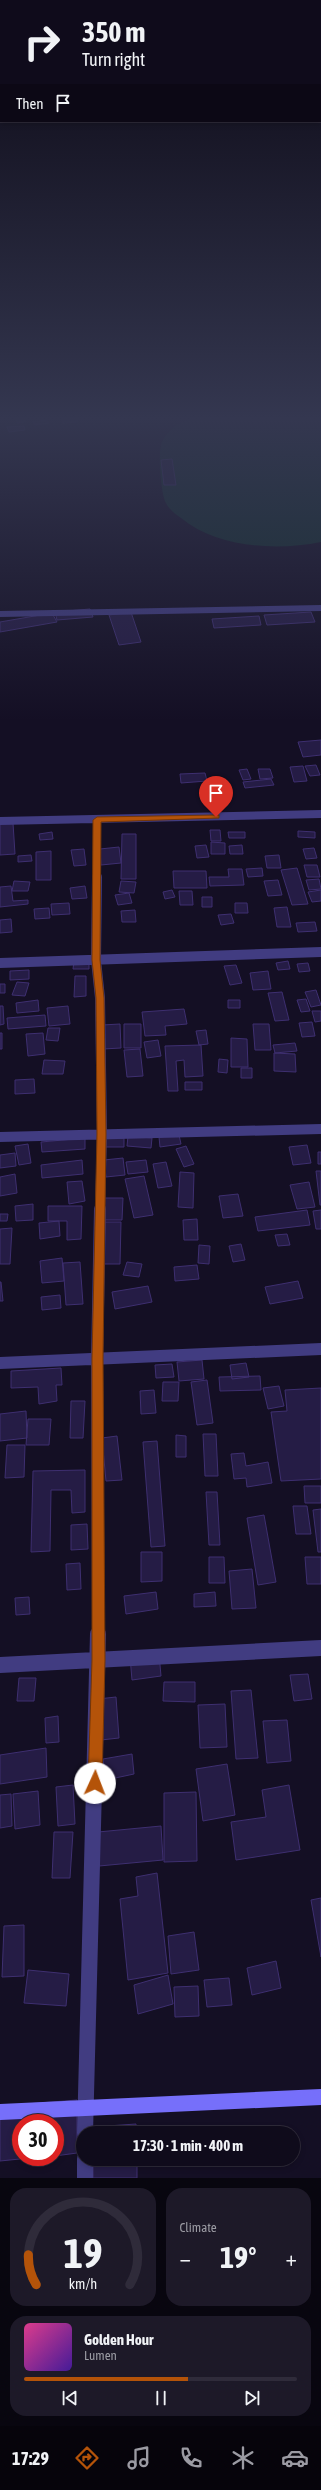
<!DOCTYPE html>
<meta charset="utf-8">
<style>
:root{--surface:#0f0b1b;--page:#1d1928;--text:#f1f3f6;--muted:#9b9ba3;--line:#2f2b3a;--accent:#b45309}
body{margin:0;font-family:"Asap Condensed",sans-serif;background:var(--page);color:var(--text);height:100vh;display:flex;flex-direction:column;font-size:15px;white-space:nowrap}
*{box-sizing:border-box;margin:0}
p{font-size:13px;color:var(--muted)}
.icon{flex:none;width:22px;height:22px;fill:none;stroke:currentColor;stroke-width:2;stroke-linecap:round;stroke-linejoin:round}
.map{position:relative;height:2178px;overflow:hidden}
.panel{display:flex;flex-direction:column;gap:10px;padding:10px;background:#08060f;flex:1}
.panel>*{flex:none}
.guide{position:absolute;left:0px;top:0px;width:321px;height:122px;box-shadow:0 2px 6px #0003,0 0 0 1px var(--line);background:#0f0b1b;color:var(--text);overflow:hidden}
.speed{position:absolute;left:12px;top:2114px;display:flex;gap:8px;font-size:20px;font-weight:700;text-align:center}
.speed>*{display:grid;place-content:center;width:52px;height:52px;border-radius:50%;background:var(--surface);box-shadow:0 2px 6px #0003,0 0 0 1px var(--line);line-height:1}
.speed .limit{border:6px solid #d22;background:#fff;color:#111}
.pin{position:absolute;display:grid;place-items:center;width:34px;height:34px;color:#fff;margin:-41px -17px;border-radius:50% 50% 50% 0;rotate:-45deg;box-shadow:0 0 4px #0007}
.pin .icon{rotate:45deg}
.me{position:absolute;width:44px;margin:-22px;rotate:2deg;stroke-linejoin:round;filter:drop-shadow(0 0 3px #0008)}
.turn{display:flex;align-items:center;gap:14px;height:84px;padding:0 16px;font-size:18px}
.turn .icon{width:52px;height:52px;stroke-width:2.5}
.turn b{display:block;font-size:28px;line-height:34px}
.then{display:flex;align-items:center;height:38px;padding:0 16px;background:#0003;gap:8px;font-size:15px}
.big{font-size:30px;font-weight:700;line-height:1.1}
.panel .widget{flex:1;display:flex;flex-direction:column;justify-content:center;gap:6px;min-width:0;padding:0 14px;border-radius:16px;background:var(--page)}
.panel .dial{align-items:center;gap:0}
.dial svg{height:104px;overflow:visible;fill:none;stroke:var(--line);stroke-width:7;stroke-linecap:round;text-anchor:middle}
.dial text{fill:var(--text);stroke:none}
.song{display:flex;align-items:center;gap:12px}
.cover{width:48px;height:48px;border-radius:6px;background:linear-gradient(135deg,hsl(330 70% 55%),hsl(260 70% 35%))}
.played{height:4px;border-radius:2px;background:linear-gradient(90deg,var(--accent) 60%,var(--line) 60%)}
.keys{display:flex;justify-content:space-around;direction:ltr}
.heat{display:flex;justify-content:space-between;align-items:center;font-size:22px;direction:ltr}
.panel .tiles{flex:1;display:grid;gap:10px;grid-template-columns:1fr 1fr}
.widget:last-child{grid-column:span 2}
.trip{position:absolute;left:76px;top:2126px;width:224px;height:40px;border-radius:20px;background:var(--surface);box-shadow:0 2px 6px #0003,0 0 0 1px var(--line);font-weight:700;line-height:40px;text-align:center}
.tab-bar{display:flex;height:64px;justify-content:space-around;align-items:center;background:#06040b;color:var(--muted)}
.tab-bar .icon{width:28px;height:28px}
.tab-bar .on{color:var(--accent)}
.tab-bar b{font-size:18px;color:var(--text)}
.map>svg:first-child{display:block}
.green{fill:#132e2e}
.building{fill:#251c45;stroke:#3e2f70}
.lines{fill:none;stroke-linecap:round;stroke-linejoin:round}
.street-far4{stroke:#413c81;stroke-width:6}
.street-far3{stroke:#413c81;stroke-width:8}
.street-far2{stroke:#413c81;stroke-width:10}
.street-far1{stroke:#413c81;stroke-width:12}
.street{stroke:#413c81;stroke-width:16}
.secondary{stroke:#766ffa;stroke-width:16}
.route{fill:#b45309;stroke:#753606}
</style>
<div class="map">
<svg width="321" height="2178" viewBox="0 0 321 2178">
<rect width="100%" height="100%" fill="#140f24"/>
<!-- green -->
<path class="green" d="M200 416H321V542C277 551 217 548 181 518 176 515 168 508 166 503 161 494 158 456 161 446 161 442 165 436 168 433 176 423 189 419 200 416Z"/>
<!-- building -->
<path class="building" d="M62 416H76L78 422 63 423Z
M24 417 25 422 17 423 15 418Z
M47 420 49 423 35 425 33 422Z
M24 426 25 430 9 432 7 427Z
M172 459 176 485H164L161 460Z
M90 609 93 617 57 620 55 612Z
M131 612 141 642 119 645 109 615Z
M311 612 315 622 267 625 264 615Z
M52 613 57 622 0 632V622Z
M259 616 261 625 214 628 212 619Z
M321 740V755L303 757 298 742Z
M316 765 320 775 310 776 305 766Z
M303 766 307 781 294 782 290 767Z
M247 769 251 779 243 780 239 770Z
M258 769H270L273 778 260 779Z
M205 773 207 781 181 783 180 774Z
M271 779 274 785 245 788 243 782Z
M13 823 15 854 0 855V824Z
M210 830H220L221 841H211Z
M298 831 315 832V838L298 837Z
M52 832 53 839 40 840 39 834Z
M228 832H245V838H229Z
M122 834H136V879H121Z
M211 842 225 843V854H211Z
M206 845 209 857 197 858 195 846Z
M242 845 243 854H230L229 846Z
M119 847 121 863 101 865 100 849Z
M314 848 317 858 306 859 303 849Z
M84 849 86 865 74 866 71 850Z
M51 851V880H36V852Z
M31 855 32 861 18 862V856Z
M279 855 281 868H267L265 856Z
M304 865H317L320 877H307Z
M262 868 263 876 248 877 246 869Z
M297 868 308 904 292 905 281 870Z
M228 869H242L244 885 210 886 209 877H229Z
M173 871H206L207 888H174Z
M319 879 321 889 309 890 306 880Z
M278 880 282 895 268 896 264 881Z
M14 881 30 882 28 891H12Z
M121 881 136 882 134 893 119 892Z
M11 886 13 901 28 900V904L0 907V887Z
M85 886 87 898 72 899 70 888Z
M172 890 175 897 165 899 163 892Z
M321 890V901L312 902 308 892Z
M179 891H192L193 905H180Z
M129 893 132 903 118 905 115 895Z
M202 897H212V907H202Z
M69 903 70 914 52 915 51 904Z
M235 903H247L248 913H235Z
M287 907 291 927H277L274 908Z
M49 908 50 918 35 919 34 909Z
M135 910 136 922H122L121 911Z
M231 914 234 923 221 925 218 915Z
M11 919 12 932 0 933V920Z
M315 922 317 931 298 932 296 923Z
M74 961H89V969H73Z
M288 961 290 969 278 970 276 963Z
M308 963 310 971 299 972 297 964Z
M236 965 242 983 230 985 224 966Z
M29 970V979L10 980V971Z
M268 971 271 989 253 990 250 973Z
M75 976H86V996L74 997Z
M17 982 29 983 25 996 12 995Z
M0 984H5V993H0Z
M316 990 321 1005 311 1007 305 992Z
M282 992 289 1020 275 1021 268 993Z
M306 999 310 1011 301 1012 297 1000Z
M38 1000 39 1011 17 1013 16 1003Z
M228 1000H240V1008H228Z
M0 1006H3L4 1024 0 1025Z
M68 1006 70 1024 49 1026 47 1008Z
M184 1009 187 1024 165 1026 166 1035 145 1036 142 1012Z
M312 1011H321V1021L315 1022Z
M45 1015 46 1026 8 1029 7 1018Z
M312 1022 315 1036 302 1037 299 1023Z
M120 1024 121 1048 103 1049 102 1025Z
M124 1024H141V1048H124Z
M253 1024H269L271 1050H255Z
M48 1028H60L58 1041 46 1040Z
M206 1030 208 1044 199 1045 196 1031Z
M0 1033H2V1049H0Z
M43 1033 45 1054 28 1056 26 1034Z
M231 1038 247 1039 248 1067H231Z
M158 1040 161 1056 147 1058 144 1042Z
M295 1043 297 1051 275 1053 273 1045Z
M201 1045 203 1076 185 1077 184 1060 176 1061 178 1091H168L165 1046Z
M140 1049 143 1076 127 1077 124 1050Z
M274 1053 295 1054 296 1072 274 1071Z
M219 1059 228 1060 227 1073 218 1072Z
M44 1060 65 1061 63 1074H42Z
M241 1068H252V1078H241Z
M34 1079 35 1093 15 1094V1080Z
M185 1082H202V1090H185Z
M179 1135 181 1144 160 1147 159 1137Z
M128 1136 152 1138 151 1148 127 1146Z
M85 1138V1149L42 1152 41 1142Z
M106 1138H124V1147H105Z
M28 1144 31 1163 19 1165 15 1146Z
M307 1145 311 1163 293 1165 289 1147Z
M186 1146 194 1164 184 1167 176 1149Z
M318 1152H321V1164H318Z
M15 1153 16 1166 0 1168V1155Z
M123 1158 125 1175 106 1177 104 1160Z
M82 1160 83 1174 42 1178 41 1165Z
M146 1160 148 1172 128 1174 126 1162Z
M166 1162 172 1186 158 1188 153 1164Z
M316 1171H321V1205H320Z
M180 1172 194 1173 193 1208 178 1207Z
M15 1174 17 1193 0 1196V1177Z
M144 1176 153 1215 134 1218 125 1179Z
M82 1181 85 1201 69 1204 67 1182Z
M309 1182 315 1207 297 1209 290 1185Z
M238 1194 243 1216 223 1218 219 1196Z
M103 1198H123L122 1220H102Z
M33 1204V1220L16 1221 15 1206Z
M48 1206H82L81 1239 67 1240V1221H48Z
M307 1210 310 1225 258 1231 255 1217Z
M321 1210V1229H316L313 1211Z
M0 1214H8L7 1221H0Z
M197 1219 198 1240H184L183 1220Z
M59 1221 60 1236 40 1239 39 1223Z
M103 1222H121L120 1264H101Z
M12 1228 10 1264H0V1229Z
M287 1234 290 1245 278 1246 275 1235Z
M241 1244 245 1260 233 1262 229 1246Z
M199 1245 210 1246 209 1264 198 1263Z
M62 1258 64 1281 42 1283 40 1261Z
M80 1262 83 1304 66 1305 63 1263Z
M127 1262 142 1264 139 1277 123 1275Z
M197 1265 199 1279 175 1281 174 1267Z
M298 1281 303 1298 270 1304 265 1287Z
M1 1282 3 1301H0V1282Z
M148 1286 152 1302 115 1309 112 1292Z
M60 1295 61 1308 42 1310 41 1297Z
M202 1360 204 1379 179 1381 177 1362Z
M246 1363 249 1377 232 1379 230 1365Z
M172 1364 174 1377 156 1378 155 1365Z
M61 1368 62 1385H56L57 1401 39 1404 38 1387 11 1388V1371Z
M260 1376 261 1390 220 1391 219 1377Z
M207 1380 213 1423 197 1425 191 1382Z
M163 1382H179L178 1401H162Z
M279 1386 284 1406 268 1409 263 1388Z
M321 1388V1479L281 1481 271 1412 287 1411 285 1390Z
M154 1390 156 1413 141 1414 140 1391Z
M71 1401H85L83 1438H70Z
M26 1411 27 1438 0 1441V1414Z
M28 1419H51L49 1445H26Z
M203 1434H216L218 1476H205Z
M176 1435 186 1436V1457H176Z
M117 1436 122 1480 106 1481 102 1438Z
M157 1441 165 1546 151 1547 143 1442Z
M7 1445H25L24 1477 5 1478Z
M244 1453 246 1466 268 1462 272 1483 247 1487 246 1478 234 1479 231 1454Z
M85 1470V1512L72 1513 71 1490H51L50 1551 31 1552 33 1471Z
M304 1486H321V1503H305Z
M206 1492H217L220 1545H209Z
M293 1506H307L311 1534H296Z
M321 1509V1552H318L313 1510Z
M264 1515 276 1582 258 1585 247 1518Z
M87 1524 88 1549 71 1550V1525Z
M141 1552H162V1581L141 1582Z
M209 1557H224L225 1583H209Z
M305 1557H321V1584H307Z
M80 1563 81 1589 67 1590 66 1564Z
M252 1569 256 1608 232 1609 229 1571Z
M156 1592 158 1609 126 1614 124 1596Z
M215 1592 216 1606 194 1607V1594Z
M29 1597 30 1614 16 1615 15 1598Z
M159 1654 161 1676 132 1680 130 1657Z
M308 1674 312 1699 294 1701 290 1675Z
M19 1678H36L34 1701H17Z
M164 1682H195V1702L163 1701Z
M251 1690 258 1758 236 1759 231 1691Z
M116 1697 119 1738 101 1740 98 1699Z
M225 1704 227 1747 200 1748 198 1705Z
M58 1716 59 1742 46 1743 45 1718Z
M287 1720 291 1761 267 1763 263 1721Z
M46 1748 47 1777 0 1784V1755Z
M132 1754 134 1774 106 1780 103 1759Z
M227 1764 235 1815 203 1821 196 1769Z
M73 1785 75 1824 58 1826 56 1787Z
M289 1785 300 1850 236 1860 231 1822 266 1817 262 1790Z
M38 1791 40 1825 15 1829 13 1794Z
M196 1792 197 1861 164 1862V1793Z
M11 1794 12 1826 0 1828V1795Z
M161 1826 163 1860 99 1866 98 1832Z
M54 1832H73L70 1878H52Z
M157 1873 168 1973 128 1980 120 1899 138 1896 136 1877Z
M321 1898V1957L311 1900Z
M24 1925V1976L2 1977 4 1926Z
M194 1932 199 1970 171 1974 168 1936Z
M276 1961 281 1988 252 1995 247 1968Z
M28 1970 69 1974 66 2006 24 2003Z
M168 1975 173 2004 138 2014 134 1985Z
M229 1978 232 2005 207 2007 204 1980Z
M198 1986 199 2016 175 2017 174 1987Z
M77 2100V2153L55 2156V2123H21V2157H40L0 2161V2106Z
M136 2124V2133H93V2127Z
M93 2159H137V2178H93Z"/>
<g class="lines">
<!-- street-far4 -->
<path class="street-far4" d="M0 614 321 608"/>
<!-- street-far3 -->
<path class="street-far3" d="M0 821 321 814
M97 878V820"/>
<!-- street-far2 -->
<path class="street-far2" d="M97 877 96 960 100 998 102 1134 100 1210
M0 963 321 952
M0 1137 321 1129"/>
<!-- street-far1 -->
<path class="street-far1" d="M0 1363 321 1349
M98 1635 97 1359 100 1209"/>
<!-- street -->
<path class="street" d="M0 1665 321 1648
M85 2133 98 1634
M85 2159V2178"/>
<!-- secondary -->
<path class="secondary" d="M0 2112 321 2097"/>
</g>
<!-- sky -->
<linearGradient id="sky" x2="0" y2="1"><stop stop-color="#0b0814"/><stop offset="0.58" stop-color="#343750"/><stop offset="1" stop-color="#343750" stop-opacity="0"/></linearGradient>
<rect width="321" height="721" fill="url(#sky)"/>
<!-- route -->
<path class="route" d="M216 815H219V818L101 822 100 960 104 998 106 1134 103 1358 105 1660 102 1783 100 1788 95 1790 90 1788 88 1783 92 1660V1358L97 1134 96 998 92 960 93 820 97 817Z"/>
</svg>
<div class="speed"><div class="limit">30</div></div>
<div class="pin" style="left:216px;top:817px;background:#d93025"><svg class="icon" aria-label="arrive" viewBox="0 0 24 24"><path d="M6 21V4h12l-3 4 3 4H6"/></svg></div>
<svg class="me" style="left:95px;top:1783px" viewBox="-20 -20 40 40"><circle r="19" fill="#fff"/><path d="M0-13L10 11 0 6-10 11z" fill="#b45309"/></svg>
<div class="trip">17:30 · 1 min · 400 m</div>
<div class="guide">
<div class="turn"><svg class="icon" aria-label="right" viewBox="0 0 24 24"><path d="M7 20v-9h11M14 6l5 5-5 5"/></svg><div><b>350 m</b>Turn right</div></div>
<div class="then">Then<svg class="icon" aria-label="arrive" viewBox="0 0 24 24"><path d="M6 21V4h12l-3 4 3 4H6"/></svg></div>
</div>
</div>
<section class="panel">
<div class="tiles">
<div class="widget dial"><svg viewBox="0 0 100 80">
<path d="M14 69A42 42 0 1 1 86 69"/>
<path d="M14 69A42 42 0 0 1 8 46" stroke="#b45309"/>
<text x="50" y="56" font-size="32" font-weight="700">19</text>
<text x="50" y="72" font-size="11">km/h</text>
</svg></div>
<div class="widget"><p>Climate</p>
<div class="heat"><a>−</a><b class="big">19°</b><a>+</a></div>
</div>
<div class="widget">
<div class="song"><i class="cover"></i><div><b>Golden Hour</b><p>Lumen</p></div></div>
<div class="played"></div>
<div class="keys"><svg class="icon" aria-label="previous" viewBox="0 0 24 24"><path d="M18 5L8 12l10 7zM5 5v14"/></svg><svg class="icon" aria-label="pause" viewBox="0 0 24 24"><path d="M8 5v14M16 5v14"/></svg><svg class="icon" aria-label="next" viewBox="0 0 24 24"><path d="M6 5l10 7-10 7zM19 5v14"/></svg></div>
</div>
</div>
</section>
<nav class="tab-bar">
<b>17:29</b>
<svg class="icon on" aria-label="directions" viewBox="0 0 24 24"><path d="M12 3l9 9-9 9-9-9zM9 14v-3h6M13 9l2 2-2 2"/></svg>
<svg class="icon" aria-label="music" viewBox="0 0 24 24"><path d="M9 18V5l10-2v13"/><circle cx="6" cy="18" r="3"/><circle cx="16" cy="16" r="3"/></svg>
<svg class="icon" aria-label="phone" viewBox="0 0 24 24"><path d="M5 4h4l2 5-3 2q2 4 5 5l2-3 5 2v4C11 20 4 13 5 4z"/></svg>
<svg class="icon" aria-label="climate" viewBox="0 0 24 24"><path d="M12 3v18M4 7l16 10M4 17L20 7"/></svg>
<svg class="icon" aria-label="car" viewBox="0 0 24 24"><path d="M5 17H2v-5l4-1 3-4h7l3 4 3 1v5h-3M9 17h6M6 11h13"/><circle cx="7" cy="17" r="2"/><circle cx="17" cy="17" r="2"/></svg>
</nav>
